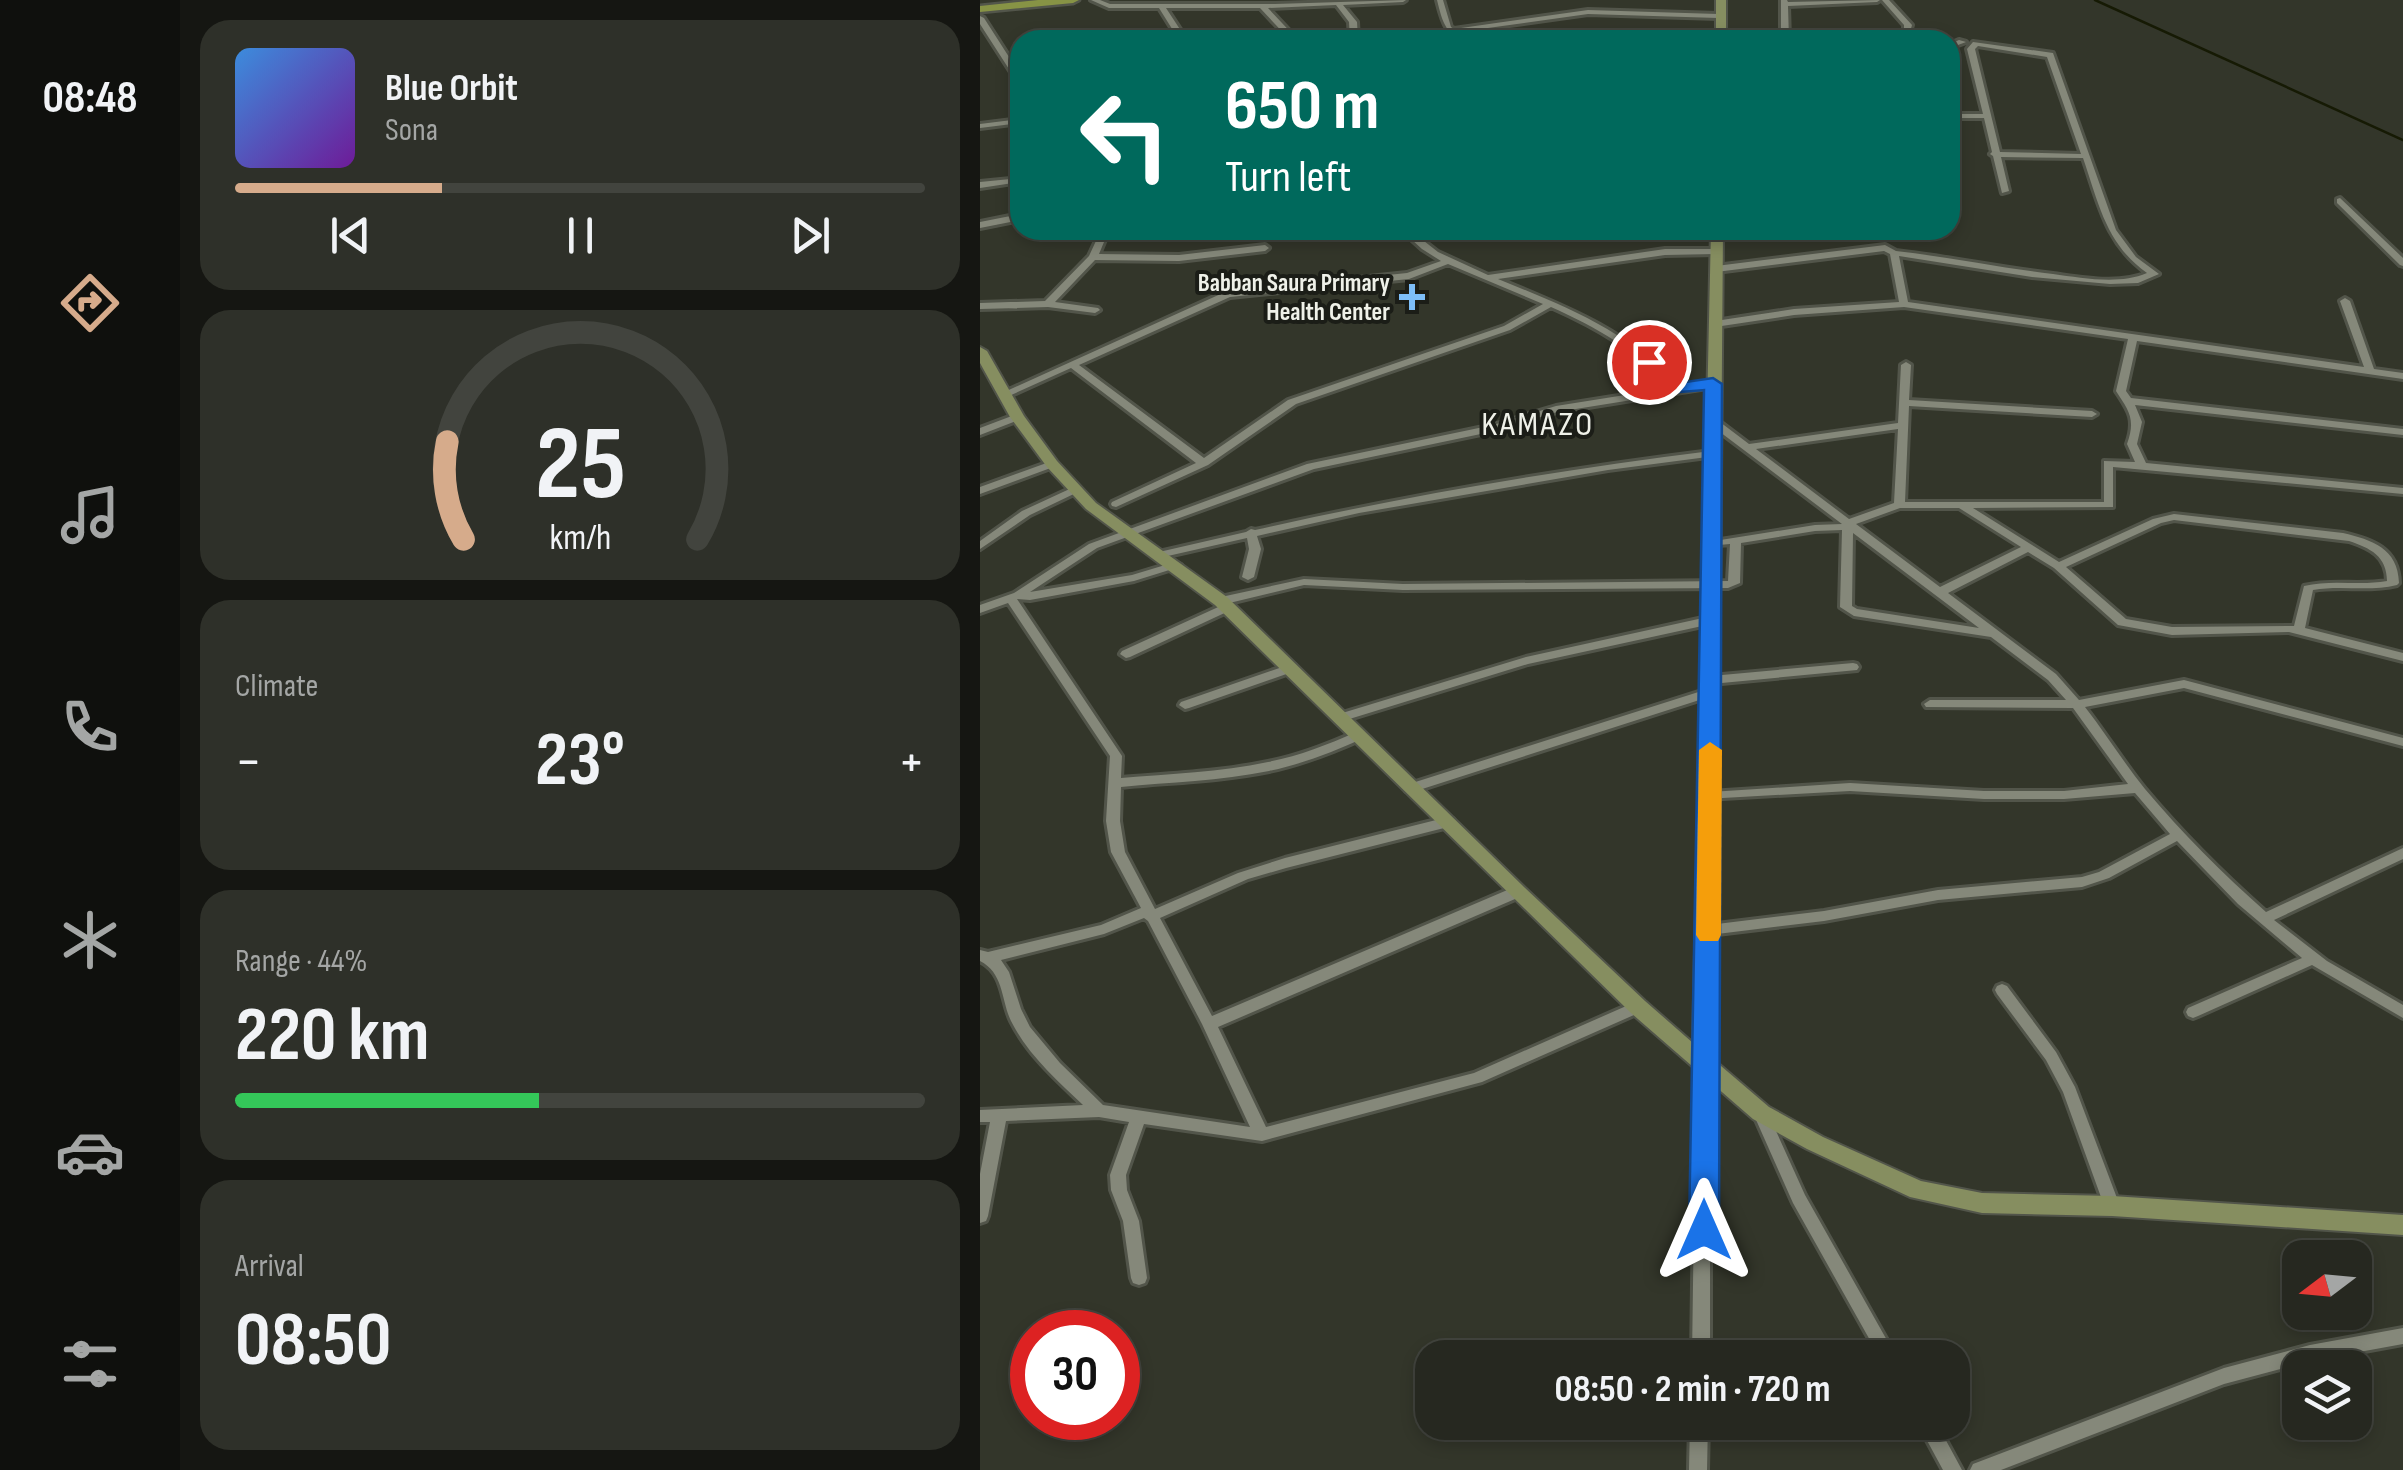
<!DOCTYPE html>
<meta charset="utf-8">
<style>
:root{--surface:#262820;--page:#2e3029;--text:#f1f3f6;--muted:#a4a6a5;--line:#42443e;--accent:#d6ab8b}
body{margin:0;font-family:"Sofia Sans Condensed",sans-serif;background:var(--page);color:var(--text);height:100vh;display:flex;flex-direction:column;font-size:38px;white-space:nowrap}
*{box-sizing:border-box;margin:0}
p{font-size:32px;color:var(--muted)}
.icon{flex:none;width:55px;height:55px;fill:none;stroke:currentColor;stroke-width:2;stroke-linecap:round;stroke-linejoin:round}
.map{position:relative;flex:1;overflow:hidden}
.sheet{display:flex;flex-direction:column;gap:20px;padding:20px;background:#151612;width:800px}
.sheet>*{flex:none}
.hud{position:absolute;left:30px;top:30px;width:950px;height:210px;border-radius:30px;box-shadow:0 5px 15px #0003,0 0 0 2px var(--line);background:#00695c;color:#fff;overflow:hidden}
.needle{width:65px;rotate:254deg}
.controls{position:absolute;left:1302px;top:1240px;display:grid;gap:20px}
.controls a{display:grid;place-items:center;width:90px;height:90px;border-radius:20px;background:var(--surface);box-shadow:0 5px 15px #0003,0 0 0 2px var(--line);font-size:50px}
.speed{position:absolute;left:30px;top:1310px;display:flex;gap:20px;font-size:50px;font-weight:700;text-align:center}
.speed>*{display:grid;place-content:center;width:130px;height:130px;border-radius:50%;background:var(--surface);box-shadow:0 5px 15px #0003,0 0 0 2px var(--line);line-height:1}
.speed .limit{border:15px solid #d22;background:#fff;color:#111}
.pin{position:absolute;display:grid;place-items:center;width:85px;height:85px;color:#fff;margin:-42px;border:5px solid #fff;border-radius:50%;box-shadow:0 2px 10px #0007}
.me{position:absolute;width:110px;margin:-55px;rotate:0deg;stroke-linejoin:round;filter:drop-shadow(0 0 8px #0008)}
.turn{display:flex;align-items:center;gap:35px;height:210px;padding:0 50px;font-size:45px}
.turn .icon{width:130px;height:130px;stroke-width:2.5}
.turn b{display:block;font-size:70px;line-height:85px}
.big{font-size:75px;font-weight:700;line-height:1.1}
.sheet .widget{flex:1;display:flex;flex-direction:column;justify-content:center;gap:15px;min-width:0;padding:0 35px;border-radius:30px;background:var(--page)}
.sheet .dial{align-items:center;gap:0}
.dial svg{height:260px;overflow:visible;fill:none;stroke:var(--line);stroke-width:7;stroke-linecap:round;text-anchor:middle}
.dial text{fill:var(--text);stroke:none}
.song{display:flex;align-items:center;gap:30px}
.cover{width:120px;height:120px;border-radius:15px;background:linear-gradient(135deg,hsl(210 70% 55%),hsl(280 70% 35%))}
.played{height:10px;border-radius:5px;background:linear-gradient(90deg,var(--accent) 30%,var(--line) 30%)}
.keys{display:flex;justify-content:space-around;direction:ltr}
.heat{display:flex;justify-content:space-between;align-items:center;font-size:55px;direction:ltr}
.charge{height:15px;border-radius:8px;background:linear-gradient(90deg,#34c759 44%,var(--line) 0)}
.trip{position:absolute;left:435px;top:1340px;width:555px;height:100px;border-radius:30px;background:var(--surface);box-shadow:0 5px 15px #0003,0 0 0 2px var(--line);font-weight:700;line-height:100px;text-align:center}
main{display:flex;flex:1;min-height:0}
.dock{display:flex;flex-direction:column;width:180px;justify-content:space-around;align-items:center;background:#0f100d;color:var(--muted)}
.dock .icon{width:70px;height:70px}
.dock .current{color:var(--accent)}
.dock b{font-size:45px;color:var(--text)}
.map>svg:first-child{display:block}
.lines{fill:none;stroke-linecap:round;stroke-linejoin:round}
.stream{stroke:#161a04;stroke-width:2.5}
.street-casing{stroke:#52554a;stroke-width:6}
.secondary-casing{stroke:#52554a;stroke-width:4}
.primary-casing{stroke:#52554a;stroke-width:5}
.street{fill:#85887a;fill-rule:evenodd}
.secondary{fill:#868e60;fill-rule:evenodd}
.primary{fill:#879345;fill-rule:evenodd}
.route{fill:#1a73e8;stroke:#114b97;stroke-width:2.5}
.slow{fill:#f59e0b}
.poi-dot{fill:#7dbef9;stroke:#1b1d17;stroke-width:4}
.labels{text-anchor:middle;dominant-baseline:central;stroke-width:8;stroke-linejoin:round;paint-order:stroke}
.far-poi-label{font-size:25px;font-weight:bold;fill:#eff1e9;stroke:#1b1d17;text-anchor:end}
.quarter-label{font-size:35px;letter-spacing:2.5px;fill:#eff1e9;stroke:#1b1d17}
</style>
<main>
<nav class="dock">
<b>08:48</b>
<svg class="icon current" aria-label="directions" viewBox="0 0 24 24"><path d="M12 3l9 9-9 9-9-9zM9 14v-3h6M13 9l2 2-2 2"/></svg>
<svg class="icon" aria-label="music" viewBox="0 0 24 24"><path d="M9 18V5l10-2v13"/><circle cx="6" cy="18" r="3"/><circle cx="16" cy="16" r="3"/></svg>
<svg class="icon" aria-label="phone" viewBox="0 0 24 24"><path d="M5 4h4l2 5-3 2q2 4 5 5l2-3 5 2v4C11 20 4 13 5 4z"/></svg>
<svg class="icon" aria-label="climate" viewBox="0 0 24 24"><path d="M12 3v18M4 7l16 10M4 17L20 7"/></svg>
<svg class="icon" aria-label="car" viewBox="0 0 24 24"><path d="M5 17H2v-5l4-1 3-4h7l3 4 3 1v5h-3M9 17h6M6 11h13"/><circle cx="7" cy="17" r="2"/><circle cx="17" cy="17" r="2"/></svg>
<svg class="icon" aria-label="filters" viewBox="0 0 24 24"><path d="M4 7h16M4 17h16"/><circle cx="9" cy="7" r="2"/><circle cx="15" cy="17" r="2"/></svg>
</nav>
<section class="sheet">
<div class="widget">
<div class="song"><i class="cover"></i><div><b>Blue Orbit</b><p>Sona</p></div></div>
<div class="played"></div>
<div class="keys"><svg class="icon" aria-label="previous" viewBox="0 0 24 24"><path d="M18 5L8 12l10 7zM5 5v14"/></svg><svg class="icon" aria-label="pause" viewBox="0 0 24 24"><path d="M8 5v14M16 5v14"/></svg><svg class="icon" aria-label="next" viewBox="0 0 24 24"><path d="M6 5l10 7-10 7zM19 5v14"/></svg></div>
</div>
<div class="widget dial"><svg viewBox="0 0 100 80">
<path d="M14 69A42 42 0 1 1 86 69"/>
<path d="M14 69A42 42 0 0 1 9 39" stroke="#d6ab8b"/>
<text x="50" y="56" font-size="32" font-weight="700">25</text>
<text x="50" y="72" font-size="11">km/h</text>
</svg></div>
<div class="widget"><p>Climate</p>
<div class="heat"><a>−</a><b class="big">23°</b><a>+</a></div>
</div>
<div class="widget"><p>Range · 44%</p><b class="big">220 km</b><div class="charge"></div></div>
<div class="widget"><p>Arrival</p><b class="big">08:50</b></div>
</section>
<div class="map">
<svg width="1423" height="1470" viewBox="0 0 1423 1470">
<rect width="100%" height="100%" fill="#33362a"/>
<g class="lines">
<!-- stream -->
<path class="stream" d="M1115 0 1423 140"/>
<!-- street casing -->
<g class="street-casing">
<path id="street" d="M111 0H120L130 4H295L426 0 423 2 363 5 377 22 378 40H370L369 22 356 5 288 8 318 40H310L280 8H186L207 40H199L179 8H129Z
M457 0H463L471 27 474 29 608 10 738 14 742 16 738 18 608 14 479 32 491 40C466 40 462 20 457 0Z
M801 0H807L808 2 900 0 897 2 808 6 809 40H801Z
M902 0H909L932 25 930 32 916 40H907L924 29V25Z
M0 16 4 18 40 74V82L36 80 0 24Z
M979 40 986 42 970 48V44Z
M993 42 1073 53 1136 230 1156 257 1179 274 1158 283 1130 284 1052 277 919 256 928 302 1384 367 1360 301 1365 298 1370 301 1394 369 1423 373V379L1157 341 1146 391 1151 398 1423 429V435L1155 405 1162 422 1157 444 1166 463 1423 488V494L1133 467V507L993 508 1079 562 1173 519 1194 514 1363 533C1392 540 1418 548 1419 583L1417 585C1389 592 1361 585 1333 590L1325 628 1423 653V661L1309 632 1192 635 1138 625 1074 568 1048 552 968 593 1076 674 1099 700 1204 680 1423 738V746L1204 688 1105 707C1126 734 1144 763 1165 789 1202 833 1243 874 1286 912L1423 848V859L1294 920 1347 961 1423 1005V1018L1332 965 1218 1016 1213 1018 1208 1016 1206 1012 1208 1008 1322 958 1258 904 1197 841 1129 878 1102 887 958 900 844 921 729 935 724 934 722 930 724 926 729 925 844 911 958 890 1102 877 1119 872 1190 834 1155 793 1084 799H1004L870 791 725 799 724 796 725 793 730 792 870 783 1004 791H1084L1148 784 1093 708 946 707 944 704 950 700H1086L1068 680 1011 637 874 616 860 607 862 530 835 531 761 543 760 583 748 588 423 590 324 585 241 605 235 601 241 597 324 579 423 584 748 581 750 544 728 546 726 544 728 542 835 525 862 524 728 423V419H736L769 444 918 423 921 365 926 362 931 365 929 400 1112 411 1117 414 1112 417 929 406 925 502H1124V461L1155 462 1147 444C1156 419 1149 411 1136 391L1148 339 924 307 814 315 735 327 730 324 735 321 814 309 919 302 910 254 904 251 736 272 732 269 736 266 905 245 916 251C969 257 1021 268 1073 274 1103 278 1139 285 1167 273 1126 244 1119 204 1103 158L1021 157 1029 191 1022 193 1013 156 1010 154 1012 152 1004 118H970V114H1003L987 49ZM998 46 1067 57 1101 154 1020 152 995 49ZM918 429 914 503 869 519 776 449ZM920 508H979L1041 547 960 587 876 524ZM1194 520 1369 541C1390 548 1407 556 1407 581 1379 586 1352 579 1324 586L1314 626 1192 627 1146 619 1086 567 1181 523ZM873 533 999 628 877 609 872 606Z
M40 119V123L0 128V124Z
M40 178V182L0 188V182Z
M1360 198 1423 258V266L1420 265 1357 203V199Z
M40 214V220L0 228V222Z
M121 230H129L119 254 199 255 285 245 289 248 285 251 199 261 115 260 75 302 118 308 120 310 115 313 68 307 0 309V303L65 301 109 256Z
M421 230H430L458 252 508 275 685 249H739L740 251 736 254 685 255 518 279C584 306 650 331 698 387L733 381 738 384 733 387 577 412 515 431 334 469 117 548 50 592 152 575 195 562 201 565 199 567 154 581 50 600 37 599 142 756 141 778C190 774 240 772 288 762 319 756 347 745 376 732L380 731 386 735 384 738C353 752 322 764 289 771 240 781 190 782 141 787L140 821 145 852 175 909 258 873 305 858 468 817 473 819 475 822 473 825 468 827 306 868 268 879 180 918 232 1016 532 888H542L544 892 542 896 238 1027 286 1127 494 1073 653 1003 658 1001 663 1003 665 1007 663 1011 502 1082 282 1141 164 1124 146 1175 147 1190 159 1221 167 1278 165 1283 159 1285 153 1283 151 1278 143 1221 131 1190 130 1175 149 1122 119 1117 26 1121 8 1216 6 1221 0 1223V1174L10 1122H0V1110L103 1105C77 1080 48 1055 31 1021 21 1000 24 973 0 961V950L8 952 121 925 161 908 131 852 126 821 130 756 28 603 0 613V605L34 593 109 544 327 464 513 425 576 406 689 388C657 350 616 327 571 307L530 330 316 404 228 465 136 507 132 506 131 504 132 502 216 463 91 368 29 396 25 397 20 394 245 292 427 273 461 261 442 249ZM468 264 563 304 524 326 308 400 224 458 99 365 250 297 429 279ZM164 918 168 921 222 1024 270 1127 123 1105 80 1063 50 1027 41 1009 29 972 21 960 124 934Z
M37 414 42 417 41 419 0 435V428Z
M731 451 735 452V456L628 470 379 513 277 536 281 549 274 577 268 580 262 577 269 549 267 538 179 558 173 555 179 552 266 532 271 529 275 530C426 496 578 470 731 451Z
M72 461 77 464 76 466 0 494V487Z
M96 486 101 489 100 491 50 515 0 549V541L42 511Z
M247 603 253 607 251 610 150 657 146 658 140 654 142 651Z
M732 616 738 620 736 623 548 664 363 721 357 717 359 714 546 657Z
M873 663 877 664 879 667 877 670 731 684 725 680 731 676Z
M311 664 315 665 317 668 315 671 209 708 205 709 199 705 201 702Z
M731 688 735 689 737 692 735 695 436 791H426L425 788 426 785Z
M1022 984 1027 986 1076 1052 1095 1087 1140 1206 1138 1211 1132 1213 1126 1211 1083 1092 1066 1060 1017 994 1015 990 1017 986Z
M723 1059 728 1061 730 1065V1358H712L716 1065 718 1061Z
M781 1107 786 1109 825 1195 917 1358H900L813 1203 773 1113 776 1109Z
M1423 1328V1344L1330 1361 1244 1384 1021 1470H990L993 1464 1244 1368 1330 1345Z
M710 1422H728L727 1470H709Z
M937 1422H956L982 1470H963Z"/>
</g>
<!-- secondary casing -->
<g class="secondary-casing">
<path id="secondary" d="M736 0H746V40H736Z
M731 230H743L738 856 734 1060 789 1107 843 1137 941 1181 1002 1193 1132 1196 1423 1215V1235L1132 1216 1002 1213 930 1197 827 1149 773 1119 651 1013 235 605 106 509 67 467 30 417 0 363V347L7 351 44 416 77 461 116 503 247 597 544 887 665 1001 713 1043Z"/>
</g>
<!-- primary casing -->
<g class="primary-casing">
<path id="primary" d="M58 0H99L93 3 0 12V6Z"/>
</g>
<!-- street -->
<use href="#street" class="street"/>
<!-- secondary -->
<use href="#secondary" class="secondary"/>
<!-- primary -->
<use href="#primary" class="primary"/>
</g>
<!-- route -->
<path class="route" d="M669 356 699 383 733 378 742 384 739 1230 734 1240 724 1243 713 1240 709 1230 724 390 688 393 660 362Z"/>
<!-- slow -->
<path class="slow" d="M730 742 742 750 741 935 738 941H720L716 935 719 750Z"/>
<!-- markers -->
<path class="poi-dot" d="M427 282h10v10h10v10h-10v10h-10v-10h-10v-10h10z"/>
<g class="labels">
<!-- far-poi labels -->
<g class="far-poi-label">
<text x="410" y="283">Babban Saura Primary<tspan x="410" dy="29">Health Center</tspan></text>
</g>
<!-- quarter labels -->
<g class="quarter-label">
<text x="558" y="424">KAMAZO</text>
</g>
</g>
</svg>
<div class="controls">
<a><svg class="needle" viewBox="-14 -14 28 28"><path d="M0-13l5 13h-10z" fill="#e53935"/><path d="M0 13l5-13h-10z" fill="#a4a6a5"/></svg></a>
<a><svg class="icon" aria-label="layers" viewBox="0 0 24 24"><path d="M12 4l9 5-9 5-9-5zM3 14l9 5 9-5"/></svg></a>
</div>
<div class="speed"><div class="limit">30</div></div>
<div class="pin" style="left:669px;top:362px;background:#d93025"><svg class="icon" aria-label="arrive" viewBox="0 0 24 24"><path d="M6 21V4h12l-3 4 3 4H6"/></svg></div>
<svg class="me" style="left:724px;top:1230px" viewBox="-20 -20 40 40"><path d="M0-17L14 15 0 8-14 15z" fill="#1a73e8" stroke="#fff" stroke-width="4"/></svg>
<div class="trip">08:50 · 2 min · 720 m</div>
<div class="hud">
<div class="turn"><svg class="icon" aria-label="left" viewBox="0 0 24 24"><path d="M17 20v-9H6M10 6l-5 5 5 5"/></svg><div><b>650 m</b>Turn left</div></div>
</div>
</div>
</main>
